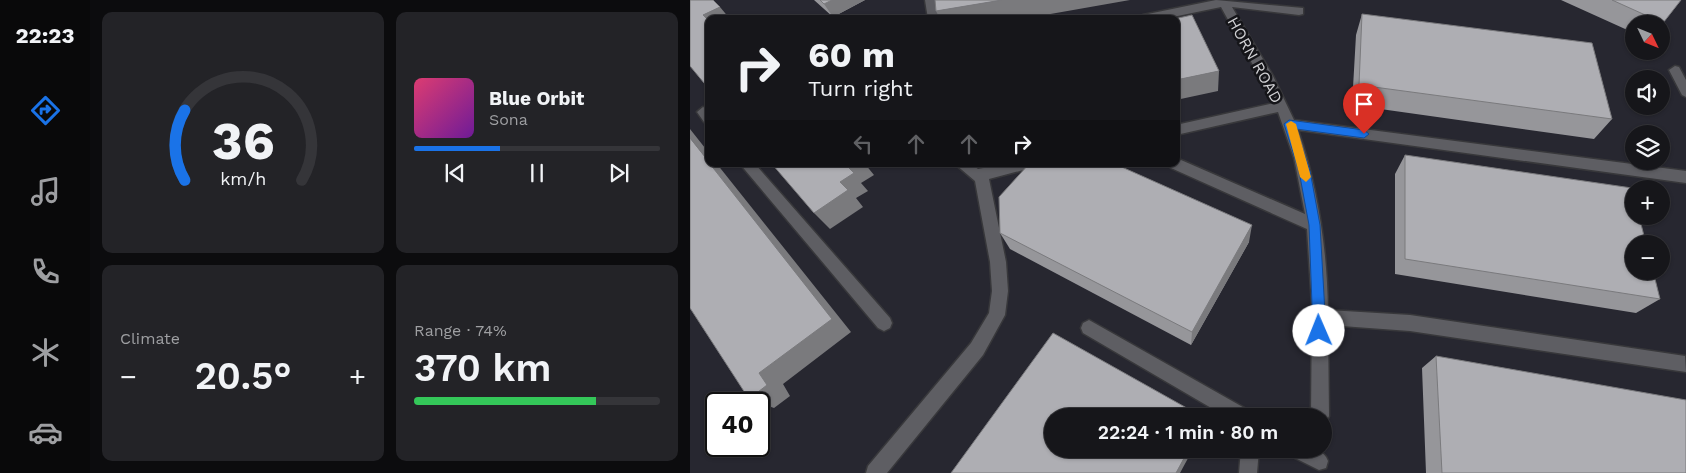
<!DOCTYPE html>
<meta charset="utf-8">
<style>
:root{--surface:#16161a;--page:#232327;--text:#f1f3f6;--muted:#9e9fa2;--line:#353539;--accent:#1a73e8}
body{margin:0;font-family:"Work Sans",sans-serif;background:var(--page);color:var(--text);height:100vh;display:flex;flex-direction:column;font-size:19px;white-space:nowrap}
*{box-sizing:border-box;margin:0}
p{font-size:16px;color:var(--muted)}
.icon{flex:none;width:28px;height:28px;fill:none;stroke:currentColor;stroke-width:2;stroke-linecap:round;stroke-linejoin:round}
.map{position:relative;flex:1;overflow:hidden}
.panel{display:flex;flex-direction:column;gap:12px;padding:12px;background:#0c0c0e;width:600px}
.panel>*{flex:none}
.top-card{position:absolute;left:15px;top:15px;width:475px;height:152px;border-radius:10px;box-shadow:0 1px 4px #0004,0 0 0 1px var(--line);background:#16161a;color:var(--text);overflow:hidden}
.needle{width:32px;rotate:133deg}
.controls{position:absolute;left:935px;top:15px;display:grid;gap:10px}
.controls a{display:grid;place-items:center;width:45px;height:45px;border-radius:50%;background:var(--surface);box-shadow:0 1px 4px #0004,0 0 0 1px var(--line);font-size:25px}
.speed{position:absolute;left:15px;top:392px;display:flex;gap:10px;font-size:25px;font-weight:700;text-align:center}
.speed>*{display:grid;place-content:center;width:65px;height:65px;border-radius:50%;background:var(--surface);box-shadow:0 1px 4px #0004,0 0 0 1px var(--line);line-height:1}
.speed .limit{border:2px solid #111;border-radius:8px;background:#fff;color:#111}
.pin{position:absolute;display:grid;place-items:center;width:42px;height:42px;color:#fff;margin:-51px -21px;border-radius:50% 50% 50% 0;rotate:-45deg;box-shadow:0 0 5px #0007}
.pin .icon{rotate:45deg}
.me{position:absolute;width:55px;margin:-28px;rotate:359deg;stroke-linejoin:round;filter:drop-shadow(0 0 4px #0008)}
.turn{display:flex;align-items:center;gap:18px;height:105px;padding:0 20px;font-size:22px}
.turn .icon{width:65px;height:65px;stroke-width:2.5}
.turn b{display:block;font-size:35px;line-height:42px}
.lanes{display:flex;align-items:center;height:48px;padding:0 20px;background:#0003;justify-content:center;gap:25px;direction:ltr}
.lanes .off{opacity:.35}
.big{font-size:38px;font-weight:600;line-height:1.1}
.panel .card{flex:1;display:flex;flex-direction:column;justify-content:center;gap:8px;min-width:0;padding:0 18px;border-radius:10px;background:var(--page)}
.panel .dial{align-items:center;gap:0}
.dial svg{height:130px;overflow:visible;fill:none;stroke:var(--line);stroke-width:7;stroke-linecap:round;text-anchor:middle}
.dial text{fill:var(--text);stroke:none}
.song{display:flex;align-items:center;gap:15px}
.cover{width:60px;height:60px;border-radius:8px;background:linear-gradient(135deg,hsl(340 70% 55%),hsl(280 70% 35%))}
.played{height:5px;border-radius:2px;background:linear-gradient(90deg,var(--accent) 35%,var(--line) 35%)}
.keys{display:flex;justify-content:space-around;direction:ltr}
.heat{display:flex;justify-content:space-between;align-items:center;font-size:28px;direction:ltr}
.charge{height:8px;border-radius:4px;background:linear-gradient(90deg,#34c759 74%,var(--line) 0)}
.panel .tiles{flex:1;display:grid;gap:12px;grid-template-columns:repeat(2,1fr)}
.trip{position:absolute;left:354px;top:408px;width:288px;height:50px;border-radius:25px;background:var(--surface);box-shadow:0 1px 4px #0004,0 0 0 1px var(--line);font-weight:600;line-height:50px;text-align:center}
main{display:flex;flex:1;min-height:0}
.dock{display:flex;flex-direction:column;width:90px;justify-content:space-around;align-items:center;background:#09090a;color:var(--muted)}
.dock .icon{width:35px;height:35px}
.dock .selected{color:var(--accent)}
.dock b{font-size:22px;color:var(--text)}
.map>svg:first-child{display:block}
.built{fill:#272730;fill-rule:evenodd}
.lines{fill:none;stroke-linecap:round;stroke-linejoin:round}
.minor-casing{stroke:#38383b;stroke-width:3}
.minor{fill:#5e5e63;fill-rule:evenodd}
.wall{fill:#96969a}
.shaded-wall{fill:#7a7a7d}
.building{fill:#aeaeb3;stroke:#7a7a7d}
.route{fill:#1a73e8;stroke:#114b97}
.slow{fill:#f59e0b}
.labels{text-anchor:middle;dominant-baseline:central;stroke-width:5;stroke-linejoin:round;paint-order:stroke}
.street-label{font-size:16px;fill:#d1d1d4;stroke:#151519}
</style>
<main>
<nav class="dock">
<b>22:23</b>
<svg class="icon selected" aria-label="directions" viewBox="0 0 24 24"><path d="M12 3l9 9-9 9-9-9zM9 14v-3h6M13 9l2 2-2 2"/></svg>
<svg class="icon" aria-label="music" viewBox="0 0 24 24"><path d="M9 18V5l10-2v13"/><circle cx="6" cy="18" r="3"/><circle cx="16" cy="16" r="3"/></svg>
<svg class="icon" aria-label="phone" viewBox="0 0 24 24"><path d="M5 4h4l2 5-3 2q2 4 5 5l2-3 5 2v4C11 20 4 13 5 4z"/></svg>
<svg class="icon" aria-label="climate" viewBox="0 0 24 24"><path d="M12 3v18M4 7l16 10M4 17L20 7"/></svg>
<svg class="icon" aria-label="car" viewBox="0 0 24 24"><path d="M5 17H2v-5l4-1 3-4h7l3 4 3 1v5h-3M9 17h6M6 11h13"/><circle cx="7" cy="17" r="2"/><circle cx="17" cy="17" r="2"/></svg>
</nav>
<section class="panel">
<div class="tiles">
<div class="card dial"><svg viewBox="0 0 100 80">
<path d="M14 69A42 42 0 1 1 86 69"/>
<path d="M14 69A42 42 0 0 1 14 26" stroke="#1a73e8"/>
<text x="50" y="56" font-size="32" font-weight="700">36</text>
<text x="50" y="72" font-size="11">km/h</text>
</svg></div>
<div class="card">
<div class="song"><i class="cover"></i><div><b>Blue Orbit</b><p>Sona</p></div></div>
<div class="played"></div>
<div class="keys"><svg class="icon" aria-label="previous" viewBox="0 0 24 24"><path d="M18 5L8 12l10 7zM5 5v14"/></svg><svg class="icon" aria-label="pause" viewBox="0 0 24 24"><path d="M8 5v14M16 5v14"/></svg><svg class="icon" aria-label="next" viewBox="0 0 24 24"><path d="M6 5l10 7-10 7zM19 5v14"/></svg></div>
</div>
<div class="card"><p>Climate</p>
<div class="heat"><a>−</a><b class="big">20.5°</b><a>+</a></div>
</div>
<div class="card"><p>Range · 74%</p><b class="big">370 km</b><div class="charge"></div></div>
</div>
</section>
<div class="map">
<svg width="996" height="473" viewBox="0 0 996 473">
<rect width="100%" height="100%" fill="#1e1e22"/>
<!-- built -->
<path class="built" d="M0 0H996V473H0ZM19 19H486V164H19ZM944 24H971V51H944ZM944 79H971V106H944ZM944 134H971V161H944ZM944 189H971V216H944ZM944 244H971V271H944ZM26 404H69V446H26ZM362 416H632V449H362Z"/>
<g class="lines">
<!-- minor casing -->
<g class="minor-casing">
<path id="minor" d="M235 0H247L250 19H238Z
M526 0 613 8V14L609 15 542 7 583 76 604 120 996 171V183L608 130C628 188 637 248 638 310L720 315 995 356 996 372 720 331 638 325 639 416 636 422 632 424V416H621L622 305 617 229 481 168 479 164H486V159L491 160 615 214 604 158 588 112 486 135V125L584 103 531 7 473 19H447L453 15Z
M985 66 989 67 996 80V97L992 95 979 70Z
M13 107 19 110V124L14 122 7 112Z
M50 164H65L200 318 202 323 200 328 194 331 188 328Z
M265 164H281L288 169 315 164H344L342 168 337 169 299 179 316 262 318 291 315 315 293 355 197 473H176L178 466 281 343 299 313 302 291 300 262 285 181Z
M399 320 558 410 561 416H535L393 333 391 328 393 323Z
M551 449H569L567 473H549Z
M599 449C613 448 632 445 638 461L636 468 629 470 601 456Z"/>
</g>
<!-- minor -->
<use href="#minor" class="minor"/>
</g>
<!-- wall -->
<path class="wall" d="M124 0H175L143 17Z
M871 0H991L971 25V24H944V33Z
M672 14 922 119 904 139 662 105 666 35Z
M715 155 970 299 946 313 705 274V174Z
M310 233 559 242 501 345 320 249Z
M746 356 996 473H736L732 368Z"/>
<!-- shaded-wall -->
<path class="shaded-wall" d="M142 0H175L143 17 134 4Z
M312 0H440L332 19H250L246 11Z
M30 7 40 19H19V22L13 15Z
M529 71 528 91 486 100V80Z
M0 129 19 153V162L0 138Z
M20 164H27L161 332 93 384 100 396 84 408 59 399 69 373Z
M159 164H175L184 175 171 183 178 191 166 198 173 207 140 229 124 213 150 182 156 165Z
M562 225 559 242 501 345 502 332Z
M499 449H503L490 473H486Z"/>
<!-- building -->
<path class="building" d="M0 0H23L30 7 13 15 19 21V89L0 66Z
M130 0H142L134 4Z
M245 0H312L246 11Z
M922 0H991L973 23Z
M672 14 902 43 922 119 669 85Z
M502 15 529 71 486 80V19H484Z
M0 138 19 162V164H20L142 319 69 373 77 385 59 399 0 308Z
M715 155 942 188 944 194V216H949L956 244H944V271H963L970 299 715 259Z
M82 164H159L156 165 164 173 150 182 158 190 124 213Z
M339 164H425L562 225 502 332 310 233 309 197Z
M363 333 511 416H362V449H499L486 473H261Z
M746 356 996 400V473H752Z"/>
<!-- route -->
<path class="route" d="M599 120 674 130 679 134 674 138 606 129 620 171 630 225 636 331 634 335 629 337 625 335 623 331 619 225 609 171 594 124Z"/>
<!-- slow -->
<path class="slow" d="M601 121 606 124 621 177 616 182 610 177 596 124Z"/>
<g class="labels">
<!-- street labels -->
<g class="street-label">
<text transform="translate(565 60) rotate(61)">HORN ROAD</text>
</g>
</g>
</svg>
<div class="controls">
<a><svg class="needle" viewBox="-14 -14 28 28"><path d="M0-13l5 13h-10z" fill="#e53935"/><path d="M0 13l5-13h-10z" fill="#9e9fa2"/></svg></a>
<a><svg class="icon" aria-label="sound" viewBox="0 0 24 24"><path d="M4 9h4l5-4v14l-5-4H4zM17 9q2 3 0 6"/></svg></a>
<a><svg class="icon" aria-label="layers" viewBox="0 0 24 24"><path d="M12 4l9 5-9 5-9-5zM3 14l9 5 9-5"/></svg></a>
<a>+</a>
<a>−</a>
</div>
<div class="speed"><div class="limit">40</div></div>
<div class="pin" style="left:674px;top:134px;background:#d93025"><svg class="icon" aria-label="arrive" viewBox="0 0 24 24"><path d="M6 21V4h12l-3 4 3 4H6"/></svg></div>
<svg class="me" style="left:629px;top:331px" viewBox="-20 -20 40 40"><circle r="19" fill="#fff"/><path d="M0-13L10 11 0 6-10 11z" fill="#1a73e8"/></svg>
<div class="trip">22:24 · 1 min · 80 m</div>
<div class="top-card">
<div class="turn"><svg class="icon" aria-label="right" viewBox="0 0 24 24"><path d="M7 20v-9h11M14 6l5 5-5 5"/></svg><div><b>60 m</b>Turn right</div></div>
<div class="lanes"><svg class="icon off" aria-label="left" viewBox="0 0 24 24"><path d="M17 20v-9H6M10 6l-5 5 5 5"/></svg><svg class="icon off" aria-label="ahead" viewBox="0 0 24 24"><path d="M12 20V5M6 11l6-6 6 6"/></svg><svg class="icon off" aria-label="ahead" viewBox="0 0 24 24"><path d="M12 20V5M6 11l6-6 6 6"/></svg><svg class="icon" aria-label="right" viewBox="0 0 24 24"><path d="M7 20v-9h11M14 6l5 5-5 5"/></svg></div>
</div>
</div>
</main>
